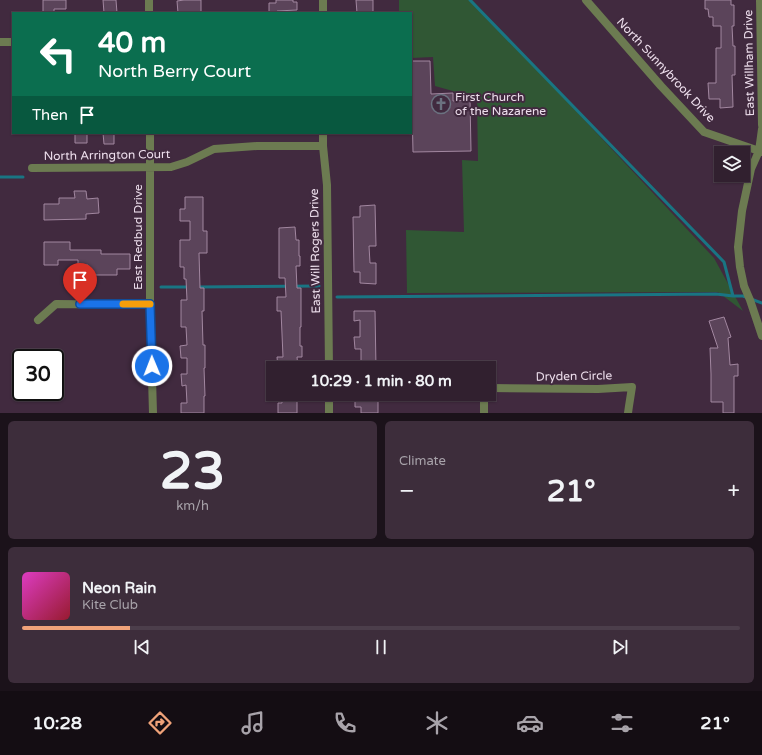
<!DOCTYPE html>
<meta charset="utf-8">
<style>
:root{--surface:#31202f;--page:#3d2d3b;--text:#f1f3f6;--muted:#a8a3aa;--line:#4c3e4b;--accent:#f0a279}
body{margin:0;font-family:"Varela Round",sans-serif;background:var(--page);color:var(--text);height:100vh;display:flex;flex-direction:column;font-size:15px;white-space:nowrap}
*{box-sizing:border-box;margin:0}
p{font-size:13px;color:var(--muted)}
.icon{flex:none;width:22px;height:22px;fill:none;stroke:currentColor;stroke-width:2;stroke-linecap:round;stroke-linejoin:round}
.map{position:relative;height:413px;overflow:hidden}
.details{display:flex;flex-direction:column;gap:8px;padding:8px;background:#1b121a;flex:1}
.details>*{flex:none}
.guide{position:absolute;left:12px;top:12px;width:400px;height:122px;border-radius:0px;box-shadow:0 1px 3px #0004,0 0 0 1px var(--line);background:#0b6e4f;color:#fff;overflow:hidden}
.buttons{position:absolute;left:714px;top:146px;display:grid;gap:8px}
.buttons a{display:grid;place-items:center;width:36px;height:36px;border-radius:0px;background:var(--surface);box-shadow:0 1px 3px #0004,0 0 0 1px var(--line);font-size:20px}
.speed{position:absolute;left:12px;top:349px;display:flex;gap:8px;font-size:20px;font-weight:700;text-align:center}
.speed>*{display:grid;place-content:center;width:52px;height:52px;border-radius:50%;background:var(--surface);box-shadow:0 1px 3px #0004,0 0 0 1px var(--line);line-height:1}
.speed .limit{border:2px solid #111;border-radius:6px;background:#fff;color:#111}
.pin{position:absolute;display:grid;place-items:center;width:34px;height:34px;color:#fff;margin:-41px -17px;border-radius:50% 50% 50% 0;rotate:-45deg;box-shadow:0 0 4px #0007}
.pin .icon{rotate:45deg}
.me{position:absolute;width:44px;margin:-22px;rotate:359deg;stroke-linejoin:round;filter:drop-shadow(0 0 3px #0008)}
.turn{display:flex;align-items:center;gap:14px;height:84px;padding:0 20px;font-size:18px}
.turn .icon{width:52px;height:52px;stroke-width:2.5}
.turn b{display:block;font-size:28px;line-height:34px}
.then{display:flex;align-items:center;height:38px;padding:0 20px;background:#0003;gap:8px;font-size:15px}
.big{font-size:30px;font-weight:700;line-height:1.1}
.details .tile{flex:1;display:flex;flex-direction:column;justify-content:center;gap:6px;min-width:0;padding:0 14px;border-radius:6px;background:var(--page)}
.details .dial{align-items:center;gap:0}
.dial b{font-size:52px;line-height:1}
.song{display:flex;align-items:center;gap:12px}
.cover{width:48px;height:48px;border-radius:6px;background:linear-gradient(135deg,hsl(310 70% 55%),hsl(350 70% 35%))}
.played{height:4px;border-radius:2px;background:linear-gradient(90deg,var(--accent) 15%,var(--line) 15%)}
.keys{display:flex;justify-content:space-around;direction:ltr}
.heat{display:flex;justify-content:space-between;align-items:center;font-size:22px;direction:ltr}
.details .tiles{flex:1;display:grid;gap:8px;grid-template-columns:1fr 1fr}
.tile:last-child{grid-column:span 2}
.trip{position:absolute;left:266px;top:361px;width:230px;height:40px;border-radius:0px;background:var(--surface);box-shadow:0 1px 3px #0004,0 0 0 1px var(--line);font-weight:700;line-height:40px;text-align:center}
.dock{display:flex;height:64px;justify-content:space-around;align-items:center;background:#140d13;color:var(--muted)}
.dock .icon{width:28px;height:28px}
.dock .active{color:var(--accent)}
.dock b{font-size:18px;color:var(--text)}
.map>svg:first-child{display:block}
.green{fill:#305734}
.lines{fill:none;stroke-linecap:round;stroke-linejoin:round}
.stream{stroke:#197583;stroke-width:3}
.building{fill:#5b445a;stroke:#a287a0}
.street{stroke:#6c7b51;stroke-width:8}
.route-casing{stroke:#114b97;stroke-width:10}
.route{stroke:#1a73e8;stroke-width:7}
.slow{stroke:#f59e0b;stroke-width:7}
.labels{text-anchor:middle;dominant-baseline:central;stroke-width:4;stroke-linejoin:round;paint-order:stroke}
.street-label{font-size:12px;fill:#eddeec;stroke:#412a3f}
.poi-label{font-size:12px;fill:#eddeec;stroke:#412a3f;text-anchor:start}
</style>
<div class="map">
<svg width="762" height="413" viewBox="0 0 762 413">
<rect width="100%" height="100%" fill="#412a3f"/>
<!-- green -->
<path class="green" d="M399 0H472L714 258 743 311 718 292 407 293 406 230 464 232 462 160 478 161 477 99 460 93 435 86 433 57 411 58V13H399Z"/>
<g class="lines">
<!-- stream -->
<path class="stream" d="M470 0 724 262 733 296H743L762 303
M0 177H23
M161 287H190
M197 287 319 286
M337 297 716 294 733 296"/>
</g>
<!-- building -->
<path class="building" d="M43 0H66V9H54V13H43Z
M103 0H116L117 13H104Z
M184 0H201V13H178L177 1Z
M276 0H293V2H297V10L277 11 276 12H269V3H276Z
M356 0H373V13H357Z
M705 0H731V5H734V26H732L733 46H735V75H732L733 107 720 108V99H709L708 83H716V48H721V26H713V17H709L708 9H705Z
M411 61H430L431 94 453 93V101L470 100 471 151 413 152Z
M75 133H87V143H75Z
M103 133H114V144H104Z
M74 191H86L87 199 98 198 99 213 86 214V219L44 220V204H59V198H75Z
M185 197H203V231H207V253H199L200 288H204V311H202L203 345H205V368H204L205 396H204V413H181V403H187L186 385 182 386 181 374H187V358H181L180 346 187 345 186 327H181V300H187L186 279H184V267H180V240H190V221H180V209H185Z
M375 205 376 246H369L370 263H376V284L360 283V272H354L353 217H360V206Z
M295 227 296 240H299V256H300V266H296L297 288H301V327H300V346H302V357H297L298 368H278L277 357H283L281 311H277V297H286L285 278H279V228Z
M44 242H70V250H101V254H130V269H117V275H88V265H78V260H58V265H44Z
M354 311H375L376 368H361V349H355L354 337H360V320L354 321Z
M724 317 731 337 728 338 730 365 738 364V376H734V413H723V402H711V374L710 348H718L709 321Z
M282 394H297V413H278V403H282Z
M355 395H378V413H361V407H355Z"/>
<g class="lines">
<!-- street -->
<path class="street" d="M149 0V13
M323 0V13
M586 0 661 86 704 132 762 152
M760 0 762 125
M0 42H13
M762 129 759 151 751 169 742 211 738 247 740 267 744 286 750 300 762 336
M150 133V305L153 413
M323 133V146L327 185 329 368
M32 168 171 167 187 162 214 149 257 146H323
M38 320 56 304 150 305
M489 388 598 389 632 387 629 406 628 413
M329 394V413
M484 394V413"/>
</g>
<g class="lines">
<!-- route casing -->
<g class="route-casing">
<path id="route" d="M80 304H150L152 366"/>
</g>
<!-- route -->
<use href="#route" class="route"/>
<!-- slow -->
<path class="slow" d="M123 304H150"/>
</g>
<!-- icons -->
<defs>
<g id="church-ring" transform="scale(1)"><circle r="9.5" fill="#412a3f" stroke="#6b7280" stroke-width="1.5"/><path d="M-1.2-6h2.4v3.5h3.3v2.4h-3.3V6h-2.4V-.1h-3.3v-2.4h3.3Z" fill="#6b7280"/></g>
</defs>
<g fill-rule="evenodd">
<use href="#church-ring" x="441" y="104"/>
</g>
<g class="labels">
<!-- street labels -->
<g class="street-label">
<text transform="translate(749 63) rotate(-91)">East Willham Drive</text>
<text transform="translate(666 70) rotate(47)">North Sunnybrook Drive</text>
<text transform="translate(107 155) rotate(-1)">North Arrington Court</text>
<text transform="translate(138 237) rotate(-90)">East Redbud Drive</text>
<text transform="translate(315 251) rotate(-91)">East Will Rogers Drive</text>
<text transform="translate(574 376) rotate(-1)">Dryden Circle</text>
</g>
<!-- poi labels -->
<g class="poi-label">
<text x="455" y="97">First Church<tspan x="455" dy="14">of the Nazarene</tspan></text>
</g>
</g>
</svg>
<div class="buttons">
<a><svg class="icon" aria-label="layers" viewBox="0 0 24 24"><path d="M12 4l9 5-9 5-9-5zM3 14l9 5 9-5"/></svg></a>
</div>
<div class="speed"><div class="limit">30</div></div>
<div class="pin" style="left:80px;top:304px;background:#d93025"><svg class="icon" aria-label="arrive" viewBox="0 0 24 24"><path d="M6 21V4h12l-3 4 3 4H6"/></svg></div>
<svg class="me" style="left:152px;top:366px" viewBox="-20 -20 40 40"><circle r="17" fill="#1a73e8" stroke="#fff" stroke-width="3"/><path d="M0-11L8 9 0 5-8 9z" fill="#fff"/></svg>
<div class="trip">10:29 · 1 min · 80 m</div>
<div class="guide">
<div class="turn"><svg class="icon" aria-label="left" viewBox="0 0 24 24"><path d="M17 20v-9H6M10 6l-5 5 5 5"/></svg><div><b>40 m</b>North Berry Court</div></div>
<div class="then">Then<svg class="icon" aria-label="arrive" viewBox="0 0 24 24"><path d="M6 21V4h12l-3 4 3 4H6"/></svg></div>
</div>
</div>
<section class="details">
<div class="tiles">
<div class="tile dial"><b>23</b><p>km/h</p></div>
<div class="tile"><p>Climate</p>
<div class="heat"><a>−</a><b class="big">21°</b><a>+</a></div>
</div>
<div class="tile">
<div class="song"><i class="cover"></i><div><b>Neon Rain</b><p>Kite Club</p></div></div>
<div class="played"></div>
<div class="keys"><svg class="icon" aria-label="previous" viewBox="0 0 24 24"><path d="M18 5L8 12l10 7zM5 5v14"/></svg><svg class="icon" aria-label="pause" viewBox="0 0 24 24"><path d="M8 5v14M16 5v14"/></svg><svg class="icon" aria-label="next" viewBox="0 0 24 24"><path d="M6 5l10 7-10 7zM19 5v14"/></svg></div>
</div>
</div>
</section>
<nav class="dock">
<b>10:28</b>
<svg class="icon active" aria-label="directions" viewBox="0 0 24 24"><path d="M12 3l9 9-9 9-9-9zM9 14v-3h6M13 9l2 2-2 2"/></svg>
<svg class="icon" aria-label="music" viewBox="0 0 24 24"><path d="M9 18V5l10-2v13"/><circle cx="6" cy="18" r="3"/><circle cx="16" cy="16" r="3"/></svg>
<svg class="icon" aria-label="phone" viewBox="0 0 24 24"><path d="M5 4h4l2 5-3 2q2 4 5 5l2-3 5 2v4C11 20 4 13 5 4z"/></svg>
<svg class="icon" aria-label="climate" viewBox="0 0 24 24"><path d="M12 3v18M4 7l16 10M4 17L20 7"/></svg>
<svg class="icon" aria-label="car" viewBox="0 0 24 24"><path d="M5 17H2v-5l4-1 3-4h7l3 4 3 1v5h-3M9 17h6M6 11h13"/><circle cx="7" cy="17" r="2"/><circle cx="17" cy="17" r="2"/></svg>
<svg class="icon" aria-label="filters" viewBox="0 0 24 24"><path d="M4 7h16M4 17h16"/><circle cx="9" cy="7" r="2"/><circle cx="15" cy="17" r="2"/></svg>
<b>21°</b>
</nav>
